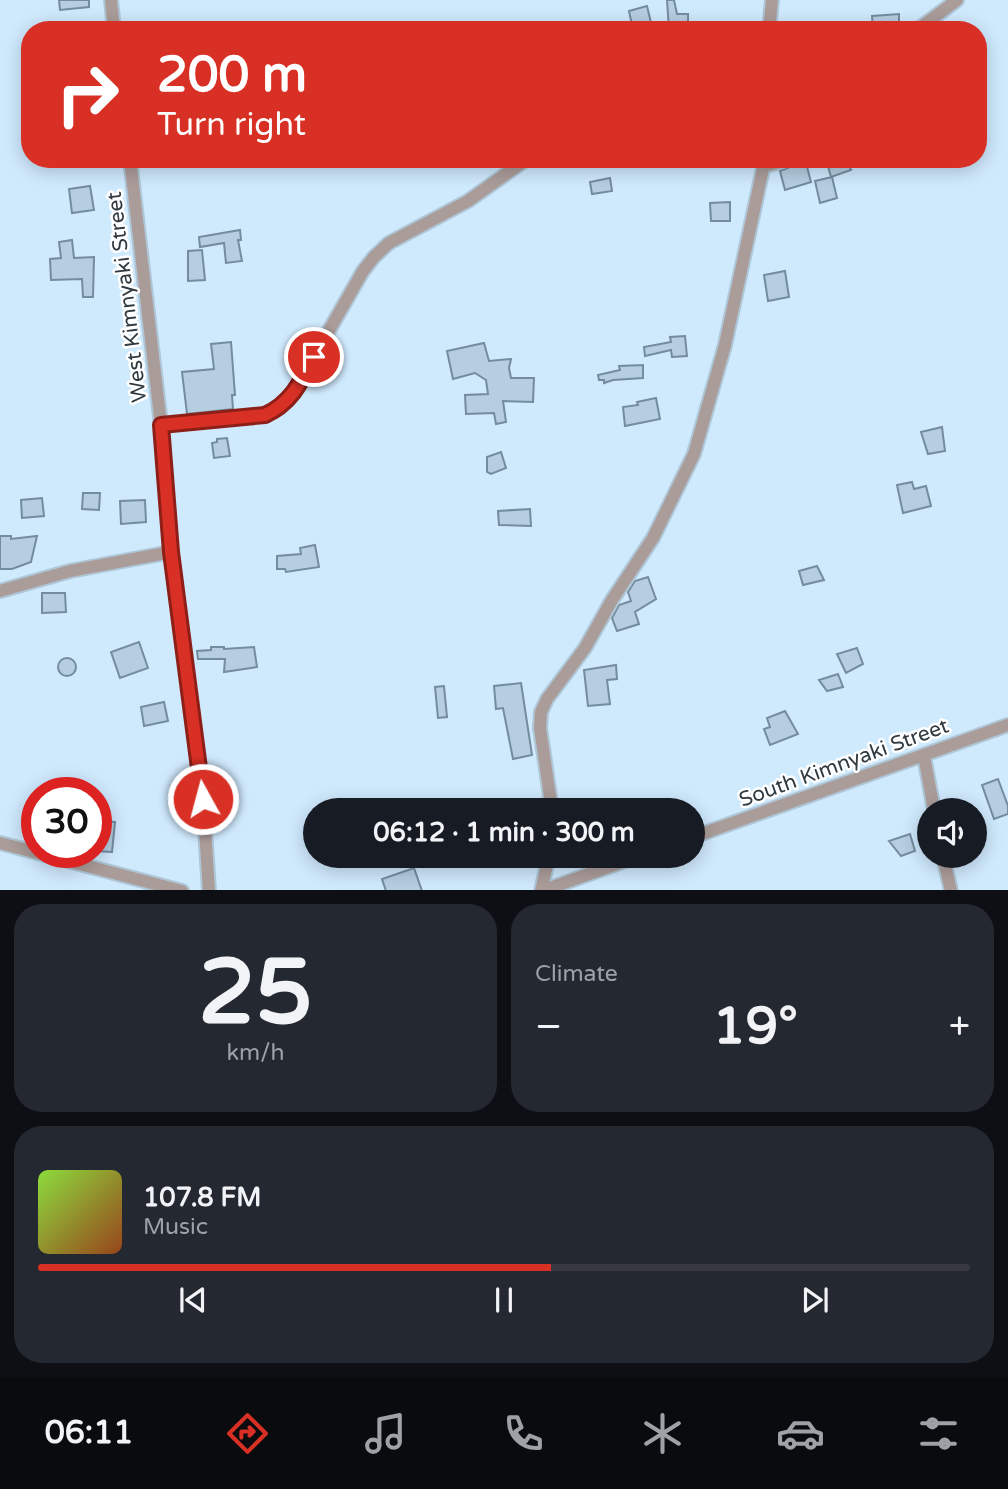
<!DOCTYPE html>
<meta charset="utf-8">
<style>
:root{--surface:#171b24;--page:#242831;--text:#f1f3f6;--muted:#9ea1a6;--line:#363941;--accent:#d93025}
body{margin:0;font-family:"Varela Round",sans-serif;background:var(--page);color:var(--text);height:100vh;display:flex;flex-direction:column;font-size:26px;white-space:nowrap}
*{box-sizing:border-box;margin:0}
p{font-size:23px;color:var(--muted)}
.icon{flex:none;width:38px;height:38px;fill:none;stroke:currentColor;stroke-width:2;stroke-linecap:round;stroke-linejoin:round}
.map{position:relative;height:890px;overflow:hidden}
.drawer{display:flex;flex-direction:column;gap:14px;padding:14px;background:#0d0f14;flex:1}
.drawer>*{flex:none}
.hud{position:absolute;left:21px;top:21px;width:966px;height:147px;border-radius:28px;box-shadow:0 4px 18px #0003;background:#d93025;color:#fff;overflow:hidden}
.tools{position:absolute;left:917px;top:798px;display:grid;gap:14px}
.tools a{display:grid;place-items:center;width:70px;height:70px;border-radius:50%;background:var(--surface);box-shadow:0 4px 18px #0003;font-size:35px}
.speed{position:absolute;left:21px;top:777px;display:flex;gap:14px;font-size:35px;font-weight:700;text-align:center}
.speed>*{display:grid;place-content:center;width:91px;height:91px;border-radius:50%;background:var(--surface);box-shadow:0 4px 18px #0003;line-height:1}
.speed .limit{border:10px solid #d22;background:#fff;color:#111}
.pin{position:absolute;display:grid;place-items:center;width:60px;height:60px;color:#fff;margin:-30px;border:4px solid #fff;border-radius:50%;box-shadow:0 2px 7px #0007}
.me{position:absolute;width:77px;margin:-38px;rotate:353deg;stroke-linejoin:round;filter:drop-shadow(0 0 5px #0008)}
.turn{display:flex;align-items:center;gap:24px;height:147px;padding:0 21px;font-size:32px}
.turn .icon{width:91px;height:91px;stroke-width:2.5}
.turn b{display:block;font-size:49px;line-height:60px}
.big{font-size:52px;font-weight:700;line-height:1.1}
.drawer .card{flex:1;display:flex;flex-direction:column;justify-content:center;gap:10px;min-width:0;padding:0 24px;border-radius:28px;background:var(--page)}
.drawer .dial{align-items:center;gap:0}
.dial b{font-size:91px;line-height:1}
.song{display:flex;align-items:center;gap:21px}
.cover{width:84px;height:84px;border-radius:10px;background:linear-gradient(135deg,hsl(90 70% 55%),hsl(20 70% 35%))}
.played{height:7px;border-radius:4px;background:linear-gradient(90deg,var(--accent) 55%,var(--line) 55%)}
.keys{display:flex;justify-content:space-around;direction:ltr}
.heat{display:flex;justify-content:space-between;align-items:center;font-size:38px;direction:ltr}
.drawer .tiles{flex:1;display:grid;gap:14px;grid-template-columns:1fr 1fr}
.card:last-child{grid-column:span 2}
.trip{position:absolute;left:303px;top:798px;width:402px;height:70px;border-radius:35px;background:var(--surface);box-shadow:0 4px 18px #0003;font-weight:700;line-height:70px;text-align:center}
.tabs{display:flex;height:112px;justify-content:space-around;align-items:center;background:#090b0e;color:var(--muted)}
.tabs .icon{width:49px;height:49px}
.tabs .selected{color:var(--accent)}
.tabs b{font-size:32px;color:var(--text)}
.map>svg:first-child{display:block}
.building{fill:#b5cee1;stroke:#748c9e;stroke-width:2}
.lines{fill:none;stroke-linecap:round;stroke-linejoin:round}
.minor-casing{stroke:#afc6d7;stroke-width:16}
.minor{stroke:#aa9c99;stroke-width:12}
.route-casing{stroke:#8d1f18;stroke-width:18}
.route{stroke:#d93025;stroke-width:12}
.labels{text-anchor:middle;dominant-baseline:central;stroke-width:5;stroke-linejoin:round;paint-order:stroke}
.street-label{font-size:21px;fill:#303a41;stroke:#fff}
</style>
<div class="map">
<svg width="1008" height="891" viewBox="0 0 1008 891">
<rect width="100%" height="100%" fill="#cfe9fd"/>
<!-- building -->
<path class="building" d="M59 0H89V7L60 10Z
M667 0H674L677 14H688V30H669Z
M647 6 652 27 633 30 629 11Z
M899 14V28L873 30 872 16Z
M805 159 811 182 785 190 780 171 795 165 798 160Z
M826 159H847L851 170 831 177Z
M832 177 837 198 820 203 815 181Z
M610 178 612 191 592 194 590 182Z
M90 186 94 210 72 213 69 189Z
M730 202V221H711L710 203Z
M240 230 241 240H238L242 261 226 263 224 243 200 247 199 237Z
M72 240 74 258 94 257 93 297H83L82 279 51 280 50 259 61 258 59 242Z
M202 250 205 280 188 281V251Z
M785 271 789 297 768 301 764 275Z
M685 336 687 356 672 357 671 350 645 356 644 347 671 342 670 337Z
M231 342 235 395H232L233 409 187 414 182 372 214 369 211 344Z
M484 343 489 361 511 359 509 368 511 378H534L533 402 503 401 506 422 496 424 494 413 466 414 465 395 488 394 486 380 475 373 453 379 447 351Z
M643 365V378L613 380 604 383V380H599L598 375 620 370 619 366Z
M656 398 660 419 625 426 623 407 638 405 637 402Z
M942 427 945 451 928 454 921 432Z
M227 438 230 456 214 458 212 443 217 442V439Z
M501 452 506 468 491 474 487 472V457Z
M912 482 914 489 926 486 931 506 903 513 897 485Z
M83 493H100L99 510 82 509Z
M42 498 44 516 22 518 21 500Z
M145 500 146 522 121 524 120 501Z
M530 509 531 526 499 525 498 511Z
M0 536H11V539L37 536 31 562 12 569H0Z
M315 545 319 567 286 572 285 569H277V556L301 554 300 548Z
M817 566 824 580 803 585 799 571Z
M648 577 656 599 635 612 639 624 617 631 612 618 619 605 631 601 628 592 635 581Z
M42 593H65L66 612 42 613Z
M139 642 148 668 120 678 111 652Z
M211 647H224V649L254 647 257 667 224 672 225 659H198L197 651 211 650Z
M857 648 863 664 846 673 837 654Z
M58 667a9 9 0 1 1 18 0a9 9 0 1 1-18 0Z
M616 665 617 679 607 680 610 704 588 706 584 670Z
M838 674 843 687 827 691 819 680Z
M521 683 532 755 513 759 503 708 496 709 494 686Z
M444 686 447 717 438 718 435 687Z
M164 702 168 721 144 726 141 707Z
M785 711 798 734 770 745 764 729 770 727 767 718Z
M998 779 1008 806V814L994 819 982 785Z
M97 821 115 822 112 852 96 851Z
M910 834 915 851 901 856 889 841Z
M414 868 422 891H386L382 879Z"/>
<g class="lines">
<!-- minor casing -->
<g class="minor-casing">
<path id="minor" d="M111 0 114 30
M769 30 772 0
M917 30 957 0
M130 159 161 425 171 552 203 799 209 891
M761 160 765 166 789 159
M161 425 265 415 278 409 291 397 363 271 374 257 389 243 468 201 527 159
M0 591 70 571 171 552
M924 756 934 810
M552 810 540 728 541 712 547 699 585 648 612 600 653 538 694 454 725 345 765 159
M693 837 1008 725
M0 843 182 891
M943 856 951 891
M541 891 549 856
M542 891 639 856"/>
</g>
<!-- minor -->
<use href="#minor" class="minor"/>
</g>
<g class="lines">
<!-- route casing -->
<g class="route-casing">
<path id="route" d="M203 799 171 552 161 425 265 415C291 403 301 382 314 357"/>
</g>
<!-- route -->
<use href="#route" class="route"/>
</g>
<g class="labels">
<!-- street labels -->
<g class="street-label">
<text transform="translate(127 297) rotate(-97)">West Kimnyaki Street</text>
<text transform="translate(844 763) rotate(-20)">South Kimnyaki Street</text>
</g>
</g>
</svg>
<div class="tools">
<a><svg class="icon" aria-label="sound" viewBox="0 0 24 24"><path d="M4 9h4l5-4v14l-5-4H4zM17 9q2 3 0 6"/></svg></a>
</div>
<div class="speed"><div class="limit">30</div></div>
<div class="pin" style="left:314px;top:357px;background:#d93025"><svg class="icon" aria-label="arrive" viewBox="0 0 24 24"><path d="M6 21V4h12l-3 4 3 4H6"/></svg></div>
<svg class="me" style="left:203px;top:799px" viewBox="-20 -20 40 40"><circle r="17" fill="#d93025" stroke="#fff" stroke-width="3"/><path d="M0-11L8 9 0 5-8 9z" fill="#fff"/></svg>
<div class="trip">06:12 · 1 min · 300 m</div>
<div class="hud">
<div class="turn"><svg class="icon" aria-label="right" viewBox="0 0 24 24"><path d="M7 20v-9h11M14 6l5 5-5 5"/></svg><div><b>200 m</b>Turn right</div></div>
</div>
</div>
<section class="drawer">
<div class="tiles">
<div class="card dial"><b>25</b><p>km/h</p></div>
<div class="card"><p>Climate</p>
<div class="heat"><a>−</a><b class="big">19°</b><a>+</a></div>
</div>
<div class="card">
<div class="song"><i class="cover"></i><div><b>107.8 FM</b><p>Music</p></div></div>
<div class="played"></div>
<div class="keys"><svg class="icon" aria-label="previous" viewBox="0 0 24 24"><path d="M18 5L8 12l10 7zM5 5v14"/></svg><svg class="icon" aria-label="pause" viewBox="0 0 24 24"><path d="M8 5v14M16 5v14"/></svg><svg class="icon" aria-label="next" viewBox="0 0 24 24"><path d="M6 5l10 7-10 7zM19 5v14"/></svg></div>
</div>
</div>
</section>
<nav class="tabs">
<b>06:11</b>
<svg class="icon selected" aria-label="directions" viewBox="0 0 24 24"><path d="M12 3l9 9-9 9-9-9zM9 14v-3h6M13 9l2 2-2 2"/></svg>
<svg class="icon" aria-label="music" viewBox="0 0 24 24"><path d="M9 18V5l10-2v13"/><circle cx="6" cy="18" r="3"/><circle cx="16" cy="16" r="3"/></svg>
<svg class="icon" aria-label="phone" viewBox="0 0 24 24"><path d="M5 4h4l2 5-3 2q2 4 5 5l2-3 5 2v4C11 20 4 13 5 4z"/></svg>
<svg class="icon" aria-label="climate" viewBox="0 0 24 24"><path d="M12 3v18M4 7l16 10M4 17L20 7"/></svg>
<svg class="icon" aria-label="car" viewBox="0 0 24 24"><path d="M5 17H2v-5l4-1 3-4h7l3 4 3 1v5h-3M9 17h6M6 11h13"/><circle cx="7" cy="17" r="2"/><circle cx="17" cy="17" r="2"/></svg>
<svg class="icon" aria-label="filters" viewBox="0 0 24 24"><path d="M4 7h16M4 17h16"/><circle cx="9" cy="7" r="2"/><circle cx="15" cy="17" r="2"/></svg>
</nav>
